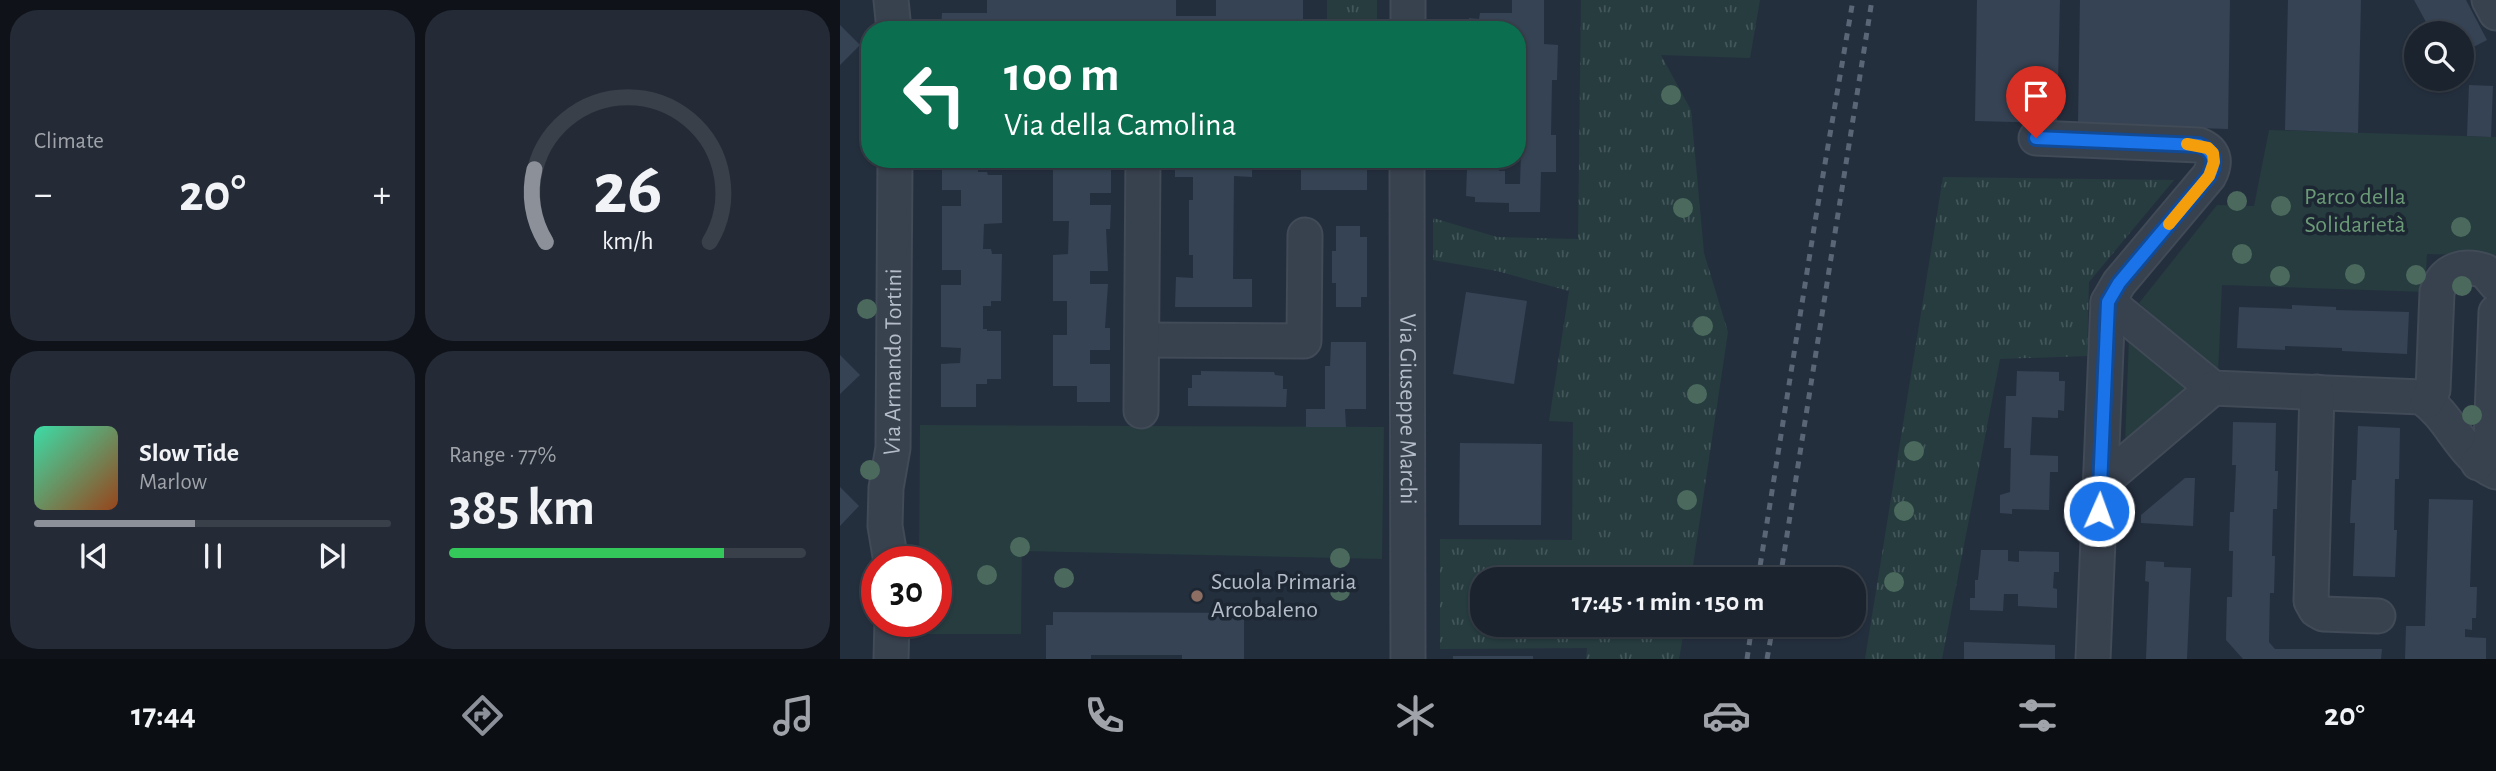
<!DOCTYPE html>
<meta charset="utf-8">
<style>
:root{--surface:#1b232e;--page:#242b36;--text:#f1f3f6;--muted:#a0a4aa;--line:#39404a;--accent:#8c9099}
body{margin:0;font-family:"Alegreya Sans",sans-serif;background:var(--page);color:var(--text);height:100vh;display:flex;flex-direction:column;font-size:26px;white-space:nowrap}
*{box-sizing:border-box;margin:0}
p{font-size:23px;color:var(--muted)}
.icon{flex:none;width:38px;height:38px;fill:none;stroke:currentColor;stroke-width:2;stroke-linecap:round;stroke-linejoin:round}
.map{position:relative;flex:1;overflow:hidden}
.sheet{display:flex;flex-direction:column;gap:10px;padding:10px;background:#0f1319;width:840px}
.sheet>*{flex:none}
.guide{position:absolute;left:21px;top:21px;width:665px;height:147px;border-radius:28px;box-shadow:0 2px 5px #0004,0 0 0 2px var(--line);background:#0b6e4f;color:#fff;overflow:hidden}
.buttons{position:absolute;left:1564px;top:21px;display:grid;gap:14px}
.buttons a{display:grid;place-items:center;width:70px;height:70px;border-radius:50%;background:var(--surface);box-shadow:0 2px 5px #0004,0 0 0 2px var(--line);font-size:35px}
.speed{position:absolute;left:21px;top:546px;display:flex;gap:14px;font-size:35px;font-weight:700;text-align:center}
.speed>*{display:grid;place-content:center;width:91px;height:91px;border-radius:50%;background:var(--surface);box-shadow:0 2px 5px #0004,0 0 0 2px var(--line);line-height:1}
.speed .limit{border:10px solid #d22;background:#fff;color:#111}
.pin{position:absolute;display:grid;place-items:center;width:60px;height:60px;color:#fff;margin:-72px -30px;border-radius:50% 50% 50% 0;rotate:-45deg;box-shadow:0 0 7px #0007}
.pin .icon{rotate:45deg}
.me{position:absolute;width:77px;margin:-38px;rotate:2deg;stroke-linejoin:round;filter:drop-shadow(0 0 5px #0008)}
.turn{display:flex;align-items:center;gap:24px;height:147px;padding:0 28px;font-size:32px}
.turn .icon{width:91px;height:91px;stroke-width:2.5}
.turn b{display:block;font-size:49px;line-height:60px}
.big{font-size:52px;font-weight:700;line-height:1.1}
.sheet .widget{flex:1;display:flex;flex-direction:column;justify-content:center;gap:10px;min-width:0;padding:0 24px;border-radius:28px;background:var(--page)}
.sheet .dial{align-items:center;gap:0}
.dial svg{height:182px;overflow:visible;fill:none;stroke:var(--line);stroke-width:7;stroke-linecap:round;text-anchor:middle}
.dial text{fill:var(--text);stroke:none}
.song{display:flex;align-items:center;gap:21px}
.cover{width:84px;height:84px;border-radius:10px;background:linear-gradient(135deg,hsl(160 70% 55%),hsl(20 70% 35%))}
.played{height:7px;border-radius:4px;background:linear-gradient(90deg,var(--accent) 45%,var(--line) 45%)}
.keys{display:flex;justify-content:space-around;direction:ltr}
.heat{display:flex;justify-content:space-between;align-items:center;font-size:38px;direction:ltr}
.charge{height:10px;border-radius:5px;background:linear-gradient(90deg,#34c759 77%,var(--line) 0)}
.sheet .tiles{flex:1;display:grid;gap:10px;grid-template-columns:repeat(2,1fr)}
.trip{position:absolute;left:630px;top:567px;width:396px;height:70px;border-radius:28px;background:var(--surface);box-shadow:0 2px 5px #0004,0 0 0 2px var(--line);font-weight:700;line-height:70px;text-align:center}
.tabs{display:flex;height:112px;justify-content:space-around;align-items:center;background:#0b0e12;color:var(--muted)}
.tabs .icon{width:49px;height:49px}
.tabs .on{color:var(--accent)}
.tabs b{font-size:32px;color:var(--text)}
main{display:flex;flex:1;min-height:0}
.map>svg:first-child{display:block}
.grass{fill:url(#grass-tufts)}
.park{fill:#263c3f}
.building{fill:#364354}
.lines{fill:none;stroke-linecap:round;stroke-linejoin:round}
.minor-casing{stroke:#414a57;stroke-width:37}
.minor{stroke:#38414e;stroke-width:33}
.rail{stroke:#5a6575;stroke-width:5;stroke-dasharray:7 7;stroke-linecap:butt}
.tree{fill:#4b6a5d}
.route-casing{stroke:#114b97;stroke-width:18}
.route{stroke:#1a73e8;stroke-width:12}
.slow{stroke:#f59e0b;stroke-width:12}
.education-dot{fill:#8d6e63;stroke:#1d2633;stroke-width:2.5}
.labels{text-anchor:middle;dominant-baseline:central;stroke-width:7;stroke-linejoin:round;paint-order:stroke}
.park-label{font-size:24px;fill:#6b9a76;stroke:#1d2633}
.street-label{font-size:24px;fill:#b4bcc9;stroke:#1d2633}
.poi-label{font-size:24px;fill:#b4bcc9;stroke:#1d2633;text-anchor:start}
</style>
<main>
<section class="sheet">
<div class="tiles">
<div class="widget"><p>Climate</p>
<div class="heat"><a>−</a><b class="big">20°</b><a>+</a></div>
</div>
<div class="widget dial"><svg viewBox="0 0 100 80">
<path d="M14 69A42 42 0 1 1 86 69"/>
<path d="M14 69A42 42 0 0 1 9 37" stroke="#8c9099"/>
<text x="50" y="56" font-size="32" font-weight="700">26</text>
<text x="50" y="72" font-size="11">km/h</text>
</svg></div>
<div class="widget">
<div class="song"><i class="cover"></i><div><b>Slow Tide</b><p>Marlow</p></div></div>
<div class="played"></div>
<div class="keys"><svg class="icon" aria-label="previous" viewBox="0 0 24 24"><path d="M18 5L8 12l10 7zM5 5v14"/></svg><svg class="icon" aria-label="pause" viewBox="0 0 24 24"><path d="M8 5v14M16 5v14"/></svg><svg class="icon" aria-label="next" viewBox="0 0 24 24"><path d="M6 5l10 7-10 7zM19 5v14"/></svg></div>
</div>
<div class="widget"><p>Range · 77%</p><b class="big">385 km</b><div class="charge"></div></div>
</div>
</section>
<div class="map">
<svg width="1656" height="659" viewBox="0 0 1656 659">
<defs>
<pattern id="grass-tufts" width="24" height="20" patternUnits="userSpaceOnUse" patternTransform="scale(1.75)"><rect width="24" height="20" fill="#263c3f"/><path d="M3 7l-1-3M5 7V3M7 7l1-3M15 17l-1-3M17 17v-4M19 17l1-3" fill="none" stroke="#435659"/></pattern>
</defs>
<rect width="100%" height="100%" fill="#242f3e"/>
<!-- grass -->
<path class="grass" d="M487 0H537V30H487Z
M741 0H920L910 58 821 55 851 110 864 253 888 332 851 579H642V625H845L839 659H746L747 648 600 649V539L732 540 733 422 709 421 729 291 657 271 593 260V218L657 237 738 239Z
M1103 177 1334 180 1249 282 1247 356 1160 359 1102 659H1025Z"/>
<!-- park -->
<path class="park" d="M1429 130 1656 137V256L1587 254 1585 292 1382 285 1378 374 1299 303 1377 205 1414 206Z
M1289 336 1350 389 1285 445Z
M80 425 544 427 542 559 182 551 181 634H86V623H79V621H96V562H79Z"/>
<!-- building -->
<path class="building" d="M147 0H336V16H376V0H463V30H101L102 13H147Z
M672 0H704V44L718 45 717 80H712L711 135H716V172H701L700 212H669V203L635 202V197L626 196 627 169H636V164L660 165 659 171H665V184H680L681 152H677V64H682V46H677V30H628L629 18 639 19 640 13H672Z
M1137 0H1220L1217 123 1135 121Z
M1240 0H1390L1388 129 1238 124Z
M1448 0H1521L1518 133 1445 130Z
M1574 0H1626L1647 40 1622 53V33H1592Z
M0 25 20 45 0 65Z
M1629 85 1653 86 1651 137 1627 136Z
M102 159H138V172H147L148 175H162V223L144 224 143 249H151L152 254H162L161 301H151V306H143V329H147V331H161V379H147V384H136V407H101V364L120 363 121 348 101 347V285H121V270H102V206H121V190H102Z
M238 159H271V193H250V205H271L270 229H266L268 271H250V284H268L265 328H270V350H250V364H270V402H237V386H213V335H227V301H213V255L228 254 229 221H213V170H238Z
M335 159H412V177L394 176 393 279H412V307H335L336 277 353 278V255H349V200H353V177H335Z
M461 159H527V190H461Z
M496 226H520V237H527V297H521V307H496V283H492V251H496Z
M626 292 687 301 674 384 613 374Z
M1452 305 1496 307V310L1569 312 1567 354 1502 351V348L1445 346V350L1397 348 1399 307 1452 309Z
M491 342H526V409H505L506 427H466V409H485V366H490Z
M0 355 20 375 0 394Z
M361 371 434 372 435 375 443 376V389H447L446 407 348 406V388H352V375H361Z
M1177 371 1219 372V381H1225L1224 411 1218 410V418L1192 417 1190 455 1218 456V472H1210L1209 510 1172 509V514L1160 513V495L1170 492 1171 448H1164L1166 396H1176Z
M1393 422 1436 423 1435 471H1438L1437 509H1433L1432 556H1435L1434 593H1430L1429 642 1435 649H1542L1541 659H1403L1386 640 1387 597H1392L1393 551H1389L1390 512H1394L1396 465H1392Z
M1518 426 1560 428 1559 479H1555L1554 530H1557L1555 577 1513 576 1515 523H1510L1512 480H1516Z
M620 443 702 444 701 525H619Z
M1345 478H1355L1353 526 1301 523V515Z
M0 487 19 506 0 526Z
M1589 499 1633 500 1630 587H1637L1636 618H1632V630L1625 629V637L1646 638V659H1565L1566 626H1585Z
M1141 550H1168V561L1179 562V551L1219 552V572H1214L1213 588 1217 589V608L1178 606V594H1164L1163 611 1130 610V598H1135V580H1138Z
M1306 561 1324 562V567L1351 568 1347 659H1306L1309 582 1305 581Z
M213 612 404 613V659H342V655H251V659H206V625H213Z
M1124 642 1215 645V659H1124Z
M613 656H693V659H613Z"/>
<g class="lines">
<!-- minor casing -->
<g class="minor-casing">
<g id="minor">
<path d="M51 0 54 30"/>
<path d="M1649 0 1656 13"/>
<path d="M568 30V0"/>
<path d="M1196 138 1359 145C1374 151 1377 161 1369 176L1279 283 1268 302 1253 659"/>
<path id="s1" d="M567 159 568 659"/>
<path d="M1268 302 1373 388 1581 397C1612 417 1621 457 1656 472"/>
<path d="M302 340 464 341 465 235"/>
<path d="M1477 392 1471 601 1476 610 1483 614 1538 616"/>
<path d="M1587 401 1593 390 1597 292C1604 269 1624 264 1645 271L1656 284"/>
<path d="M301 411 303 159"/>
<path d="M1638 463 1646 455 1651 442 1656 312"/>
<path d="M1260 484 1373 388"/>
<path id="s2" d="M51 562 45 526 46 488 53 448 55 159"/>
<path d="M51 659 52 621"/>
</g>
</g>
<!-- minor -->
<use href="#minor" class="minor"/>
<!-- rail -->
<path class="rail" d="M918 579 975 222 1013 0
M940 579 1032 0
M907 659 912 625
M927 659 933 625"/>
</g>
<!-- trees -->
<g class="tree">
<circle cx="831" cy="95" r="10"/>
<circle cx="1397" cy="201" r="10"/>
<circle cx="1441" cy="206" r="10"/>
<circle cx="843" cy="208" r="10"/>
<circle cx="1621" cy="227" r="10"/>
<circle cx="1402" cy="254" r="10"/>
<circle cx="1515" cy="274" r="10"/>
<circle cx="1576" cy="275" r="10"/>
<circle cx="1440" cy="276" r="10"/>
<circle cx="1622" cy="286" r="10"/>
<circle cx="27" cy="309" r="10"/>
<circle cx="863" cy="326" r="10"/>
<circle cx="857" cy="394" r="10"/>
<circle cx="1632" cy="415" r="10"/>
<circle cx="1074" cy="451" r="10"/>
<circle cx="30" cy="470" r="10"/>
<circle cx="847" cy="500" r="10"/>
<circle cx="1064" cy="511" r="10"/>
<circle cx="180" cy="547" r="10"/>
<circle cx="500" cy="558" r="10"/>
<circle cx="147" cy="575" r="10"/>
<circle cx="224" cy="578" r="10"/>
<circle cx="1054" cy="582" r="10"/>
<circle cx="500" cy="591" r="10"/>
</g>
<g class="lines">
<!-- route casing -->
<g class="route-casing">
<path id="route" d="M1196 138 1359 145C1374 151 1377 161 1369 176L1279 283 1268 302 1259 511"/>
</g>
<!-- route -->
<use href="#route" class="route"/>
<!-- slow -->
<path class="slow" d="M1329 224 1369 176 1374 162 1373 153 1368 148 1347 144"/>
</g>
<!-- markers -->
<circle class="education-dot" cx="357" cy="596" r="7"/>
<g class="labels">
<!-- park labels -->
<g class="park-label">
<text x="1515" y="197">Parco della<tspan x="1515" dy="28">Solidarietà</tspan></text>
</g>
<!-- street labels -->
<g class="street-label">
<text stroke="none"><textPath href="#s2" startOffset="201">Via Armando Tortini</textPath></text>
<text stroke="none"><textPath href="#s1" startOffset="250">Via Giuseppe Marchi</textPath></text>
</g>
<!-- poi labels -->
<g class="poi-label">
<text x="371" y="582">Scuola Primaria<tspan x="371" dy="28">Arcobaleno</tspan></text>
</g>
</g>
</svg>
<div class="buttons">
<a><svg class="icon" aria-label="search" viewBox="0 0 24 24"><circle cx="10" cy="10" r="6"/><path d="M15 15l6 6"/></svg></a>
</div>
<div class="speed"><div class="limit">30</div></div>
<div class="pin" style="left:1196px;top:138px;background:#d93025"><svg class="icon" aria-label="arrive" viewBox="0 0 24 24"><path d="M6 21V4h12l-3 4 3 4H6"/></svg></div>
<svg class="me" style="left:1259px;top:511px" viewBox="-20 -20 40 40"><circle r="17" fill="#1a73e8" stroke="#fff" stroke-width="3"/><path d="M0-11L8 9 0 5-8 9z" fill="#fff"/></svg>
<div class="trip">17:45 · 1 min · 150 m</div>
<div class="guide">
<div class="turn"><svg class="icon" aria-label="left" viewBox="0 0 24 24"><path d="M17 20v-9H6M10 6l-5 5 5 5"/></svg><div><b>100 m</b>Via della Camolina</div></div>
</div>
</div>
</main>
<nav class="tabs">
<b>17:44</b>
<svg class="icon on" aria-label="directions" viewBox="0 0 24 24"><path d="M12 3l9 9-9 9-9-9zM9 14v-3h6M13 9l2 2-2 2"/></svg>
<svg class="icon" aria-label="music" viewBox="0 0 24 24"><path d="M9 18V5l10-2v13"/><circle cx="6" cy="18" r="3"/><circle cx="16" cy="16" r="3"/></svg>
<svg class="icon" aria-label="phone" viewBox="0 0 24 24"><path d="M5 4h4l2 5-3 2q2 4 5 5l2-3 5 2v4C11 20 4 13 5 4z"/></svg>
<svg class="icon" aria-label="climate" viewBox="0 0 24 24"><path d="M12 3v18M4 7l16 10M4 17L20 7"/></svg>
<svg class="icon" aria-label="car" viewBox="0 0 24 24"><path d="M5 17H2v-5l4-1 3-4h7l3 4 3 1v5h-3M9 17h6M6 11h13"/><circle cx="7" cy="17" r="2"/><circle cx="17" cy="17" r="2"/></svg>
<svg class="icon" aria-label="filters" viewBox="0 0 24 24"><path d="M4 7h16M4 17h16"/><circle cx="9" cy="7" r="2"/><circle cx="15" cy="17" r="2"/></svg>
<b>20°</b>
</nav>
